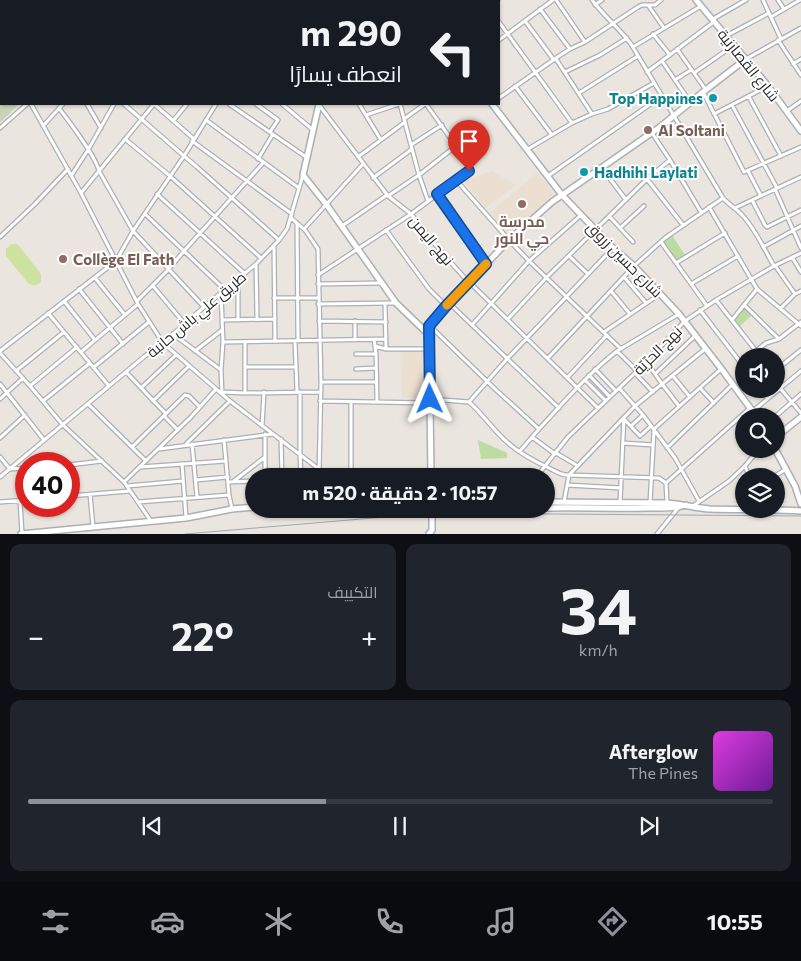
<!DOCTYPE html>
<html lang="ar">
<meta charset="utf-8">
<style>
:root{--surface:#171b24;--page:#20242c;--text:#f1f3f6;--muted:#9ea1a6;--line:#363941;--accent:#8c9099}
body{margin:0;font-family:Commissioner,Cairo,sans-serif;background:var(--page);color:var(--text);direction:rtl;height:100vh;display:flex;flex-direction:column;font-size:19px;white-space:nowrap}
*{box-sizing:border-box;margin:0}
p{font-size:16px;color:var(--muted)}
.icon{flex:none;width:28px;height:28px;fill:none;stroke:currentColor;stroke-width:2;stroke-linecap:round;stroke-linejoin:round}
.map{position:relative;height:534px;overflow:hidden;direction:ltr}
.details{display:flex;flex-direction:column;gap:10px;padding:10px;background:#0d0f14;flex:1}
.details>*{flex:none}
.hud{position:absolute;left:0px;top:0px;width:500px;height:105px;box-shadow:0 1px 4px #0004;direction:rtl;background:#171b24;color:var(--text);overflow:hidden}
.tools{position:absolute;left:735px;top:348px;display:grid;gap:10px}
.tools a{display:grid;place-items:center;width:50px;height:50px;border-radius:50%;background:var(--surface);box-shadow:0 1px 4px #0004;font-size:25px}
.speed{position:absolute;left:15px;top:452px;display:flex;gap:10px;font-size:25px;font-weight:700;text-align:center}
.speed>*{display:grid;place-content:center;width:65px;height:65px;border-radius:50%;background:var(--surface);box-shadow:0 1px 4px #0004;line-height:1}
.speed .limit{border:8px solid #d22;background:#fff;color:#111}
.pin{position:absolute;display:grid;place-items:center;width:42px;height:42px;color:#fff;margin:-51px -21px;border-radius:50% 50% 50% 0;rotate:-45deg;box-shadow:0 0 5px #0007}
.pin .icon{rotate:45deg}
.me{position:absolute;width:55px;margin:-28px;rotate:359deg;stroke-linejoin:round;filter:drop-shadow(0 0 4px #0008)}
.turn{display:flex;align-items:center;gap:18px;height:105px;padding:0 15px;font-size:22px}
.turn .icon{width:65px;height:65px;stroke-width:2.5}
.turn b{display:block;font-size:35px;line-height:42px}
.big{font-size:38px;font-weight:700;line-height:1.1}
.details .widget{flex:1;display:flex;flex-direction:column;justify-content:center;gap:8px;min-width:0;padding:0 18px;border-radius:10px;background:var(--page)}
.details .dial{align-items:center;gap:0}
.dial b{font-size:65px;line-height:1}
.song{display:flex;align-items:center;gap:15px}
.cover{width:60px;height:60px;border-radius:8px;background:linear-gradient(135deg,hsl(300 70% 55%),hsl(280 70% 35%))}
.played{height:5px;border-radius:2px;background:linear-gradient(90deg,var(--accent) 40%,var(--line) 40%)}
.keys{display:flex;justify-content:space-around;direction:ltr}
.heat{display:flex;justify-content:space-between;align-items:center;font-size:28px;direction:ltr}
.details .tiles{flex:1;display:grid;gap:10px;grid-template-columns:1fr 1fr}
.widget:last-child{grid-column:span 2}
.trip{position:absolute;left:245px;top:468px;width:310px;height:50px;border-radius:25px;background:var(--surface);box-shadow:0 1px 4px #0004;font-weight:700;line-height:50px;text-align:center;direction:rtl}
.tabs{display:flex;height:80px;justify-content:space-around;align-items:center;background:#090b0e;color:var(--muted)}
.tabs .icon{width:35px;height:35px}
.tabs .active{color:var(--accent)}
.tabs b{font-size:22px;color:var(--text)}
.map>svg:first-child{display:block}
.education{fill:#ebdfd1}
.green{fill:#bcdca2}
.cemetery{fill:#c8d3b8}
.pitch{fill:#cde29f}
.lines{fill:none;stroke-linecap:round;stroke-linejoin:round}
.street-casing{stroke:#abafb6;stroke-width:5.5}
.secondary-casing{stroke:#abafb6;stroke-width:8}
.street{stroke:#fff;stroke-width:3}
.secondary{stroke:#fff;stroke-width:5}
.rail{stroke:#a2a7b3;stroke-width:1}
.route-casing{stroke:#114b97;stroke-width:12}
.route{stroke:#1a73e8;stroke-width:9}
.slow{stroke:#f59e0b;stroke-width:9}
.culture-dot{fill:#0f9aa8;stroke:#fff;stroke-width:2}
.education-dot{fill:#8d6e63;stroke:#fff;stroke-width:2}
.labels{text-anchor:middle;dominant-baseline:central;stroke-width:4;stroke-linejoin:round;paint-order:stroke}
.street-label{font-size:15px;fill:#2b2b2b;stroke:#fff}
.culture-label{font-size:15px;font-weight:bold;fill:#0d838f;stroke:#fff;text-anchor:end}
.education-label{font-size:15px;font-weight:bold;fill:#785e54;stroke:#fff;text-anchor:start}
</style>
<div class="map">
<svg width="801" height="534" viewBox="0 0 801 534">
<rect width="100%" height="100%" fill="#ebe5df"/>
<!-- education -->
<path class="education" d="M492 171 516 185 485 208 464 181Z
M537 173 555 194 508 234 490 213Z
M401 351H424V398H402Z"/>
<!-- green -->
<path class="green" d="M672 235 685 255 676 261 663 242Z
M743 307 752 315 739 327 733 321Z
M478 440 507 453V458L481 459Z"/>
<!-- cemetery -->
<path class="cemetery" d="M0 53 1 56V104H19L0 123Z"/>
<!-- pitch -->
<path class="pitch" d="M11 244H17L20 247 41 274V281C38 286 33 287 28 283L6 256V249Z"/>
<g class="lines">
<!-- street casing -->
<g class="street-casing">
<path id="street" d="M28 0 29 1
M100 0 101 1
M151 0 152 1
M183 0 184 1
M244 0 246 1
M288 0 294 1
M380 0V1
M449 0 450 1
M484 0 485 1
M556 0 585 42
M592 0C604 16 619 28 631 44L723 198C729 205 737 209 743 216 756 230 764 249 774 266L776 267 795 294
M763 0 781 39
M778 0 784 9
M19 1 21 0
M64 1 66 0
M115 1 116 0
M144 1 145 0
M174 1V0
M209 1 210 0
M277 1V0
M347 1 349 0
M432 1 434 0
M496 1 498 0
M595 5 602 0
M648 5 664 28
M540 9 570 49
M0 14H1
M771 17 800 0
M713 19 746 0
M525 21 554 60
M499 22 572 123
M653 34 670 55
M726 36 769 13
M499 40 553 0
M778 40 801 75
M0 46 1 49
M633 47 701 6
M677 49 706 90
M746 59 801 28
M662 61 690 102
M793 64 801 59
M565 72 600 55 627 38
M647 72 715 21
M694 73 734 45
M675 80 691 70
M515 86 552 135
M703 92 744 172 801 147
M579 93 638 56
M749 97 781 156
M499 98 559 56 570 49 585 42 638 7 642 5H655L661 0
M31 104 81 193 138 304 163 343 230 401 328 476
M87 104 101 128
M124 104 184 156 197 167 279 240
M154 104 194 139
M229 104 306 157
M256 104 278 120 270 132
M282 104 313 130
M359 104 381 140
M400 104 419 175 428 201
M319 105 388 196 411 214 443 254 464 277 598 408
M732 105 777 188
M59 108C69 122 96 156 99 171L133 231 204 307
M787 111 801 101
M592 114 608 109 654 83
M714 114 768 86
M366 115 399 104
M404 119 425 104
M206 120 299 188
M173 121 187 104
M43 126 63 104
M0 128 27 104
M652 133 670 160 701 212
M125 139 170 176 261 258
M192 141 292 214
M411 145 442 125
M528 149 572 123 592 114 556 59
M358 157 405 122
M258 159 273 134
M602 168 626 200
M748 171 761 196
M71 176 88 150 114 104
M548 176 662 96
M373 178 412 149
M647 179 683 225
M456 180 509 240 529 261 621 349
M775 189 801 248
M81 193 154 104
M157 194 244 273
M437 194 486 264
M388 196 419 175 456 146
M752 200 765 225 767 227 801 210
M709 207 757 289 801 326
M735 208 801 177
M145 214 224 289
M609 216 633 242
M291 218 305 230 318 249 321 382 319 476
M297 223 298 341
M342 226 387 195
M620 228 644 206
M304 229 363 164
M386 230 429 289 446 306
M0 237 35 204 68 169
M661 242 707 306
M274 245 275 341
M763 247 801 226
M569 256 588 274
M792 257 801 272
M676 263 725 233
M256 264 257 319
M318 275 411 214 469 171 471 168V162L456 146 426 104
M624 277 646 303
M95 278 125 315
M318 284 382 283
M691 284 738 256
M153 286 184 323
M79 289 123 344
M757 289 744 305 779 339
M611 291 630 314
M221 293 223 342 221 370 222 394
M274 298H318
M716 300 760 356
M64 301 95 340
M137 301 168 270 184 251 263 163
M385 303 386 349
M449 303 559 408
M318 304 395 303
M781 308 795 294 801 291
M700 310 744 367
M48 313 109 386
M508 319 546 278 647 179 670 160
M222 320 275 319
M238 320V278
M732 320 744 305
M319 321 386 322
M472 325 529 261 581 215
M430 326 495 389 539 429C564 402 588 374 617 351L679 314
M604 332 660 294
M173 334 221 370
M374 339 376 354 377 402
M355 340V321
M295 341 297 392
M223 342 386 339
M245 342V393
M375 346 386 349H429
M0 351 116 261 133 231 184 156 216 104
M195 351 222 330
M617 351 637 371
M756 351 766 343 779 339 801 322
M81 352 138 304
M0 353 30 386 63 425 124 482 151 521
M356 354H376
M548 358 634 266 665 238 723 198
M646 361 662 384 679 406
M94 367 149 322
M245 367H296
M356 369 376 368
M595 369 616 391
M776 370 801 350
M16 371 64 332
M126 372 166 414
M635 373 653 392
M655 374 696 335
M589 375 610 397
M673 376 690 397
M568 377 607 335
M585 380 606 401
M321 382H376
M0 384 44 440
M30 386 77 347
M141 388 176 355
M619 388 643 415 675 458 699 501
M700 388 714 403
M780 388 801 413
M760 389 767 398
M222 392 245 393 320 392
M300 392V454L301 476
M0 399 23 378
M430 399 469 402 507 359 613 248
M43 401 90 363
M153 401 189 366
M320 401 430 403
M351 402V476
M469 402C483 414 493 430 507 442 519 453 536 462 551 469 557 472 563 476 569 475L659 478 666 483 750 408
M88 404 146 461
M753 411 801 371
M164 416 178 430
M776 416 801 394
M624 419 640 436 651 426
M262 426 264 392
M631 426 643 415
M654 429 721 369
M532 437 555 454
M0 438 25 415
M281 439 282 476
M224 440 229 495 232 509
M623 443 653 445
M186 444 230 401
M192 444 197 497
M132 447 185 395 189 396 200 407
M667 448 733 384
M159 449 273 434
M520 451 539 429
M556 453 578 466
M0 457 10 469 26 468
M182 464 186 517
M69 465 102 461
M745 466 749 476
M140 467 226 461
M265 476V434
M537 476 568 437 636 372 685 321 716 300 774 266 801 253
M775 476 786 469
M0 477 145 356 163 343 204 307 256 264 279 240 287 229 303 175
M196 480 228 477
M234 481 265 457
M124 482 191 417 216 389
M228 482 254 481
M666 483 667 503
M567 485 621 488
M127 486 183 481
M90 494 93 527
M69 496 130 491
M20 501 22 533
M0 502 26 500
M138 502 229 495
M564 502 569 475 635 406 705 349
M620 503 624 417
M650 503 654 430
M693 506 729 481 745 466 759 449
M657 534 679 507"/>
</g>
<!-- secondary casing -->
<g class="secondary-casing">
<path id="secondary" d="M412 0 413 1
M696 0 768 86 801 131
M323 1V0
M319 104 303 175 326 204 396 303 425 331 430 334
M492 104 562 195 613 248 634 266 679 314 723 371 756 416
M776 437 801 417
M775 449 795 486 801 504
M431 476 429 326 446 306 509 240 552 202 660 127 703 92 746 59
M546 502 667 503C682 504 695 508 710 509 740 510 771 509 801 511
M546 508C580 507 614 509 647 508 660 508 674 509 686 505
M485 509H530
M21 534 186 518 232 509 254 507
M429 534 432 530V509"/>
</g>
<!-- street -->
<use href="#street" class="street"/>
<!-- secondary -->
<use href="#secondary" class="secondary"/>
<!-- rail -->
<path class="rail" d="M185 534 432 513 801 516"/>
</g>
<g class="lines">
<!-- route casing -->
<g class="route-casing">
<path id="route" d="M430 399 429 326 446 306 486 264 437 194 469 171"/>
</g>
<!-- route -->
<use href="#route" class="route"/>
<!-- slow -->
<path class="slow" d="M447 305 486 264"/>
</g>
<!-- markers -->
<g class="culture-dot">
<circle cx="713" cy="98" r="5"/>
<circle cx="584" cy="172" r="5"/>
</g>
<g class="education-dot">
<circle cx="648" cy="130" r="5"/>
<circle cx="522" cy="204" r="5"/>
<circle cx="63" cy="259" r="5"/>
</g>
<g class="labels">
<!-- street labels -->
<g class="street-label">
<text transform="translate(749 65) rotate(51)">شارع القصارنية</text>
<text transform="translate(432 240) rotate(50)">نهج اليمن</text>
<text transform="translate(625 259) rotate(45)">شارع حسين زروق</text>
<text transform="translate(196 314) rotate(-40)">طريق علي باش حانبة</text>
<text transform="translate(657 350) rotate(-45)">نهج الحرّيّة</text>
</g>
<!-- culture labels -->
<g class="culture-label">
<text x="703" y="98">Top Happines</text>
<text x="594" y="172" text-anchor="start">Hadhihi Laylati</text>
</g>
<!-- education labels -->
<g class="education-label">
<text x="658" y="130">Al Soltani</text>
<text x="522" y="221" text-anchor="middle">مدرسة<tspan x="522" dy="17">حي النور</tspan></text>
<text x="73" y="259">Collège El Fath</text>
</g>
</g>
</svg>
<div class="tools">
<a><svg class="icon" aria-label="sound" viewBox="0 0 24 24"><path d="M4 9h4l5-4v14l-5-4H4zM17 9q2 3 0 6"/></svg></a>
<a><svg class="icon" aria-label="search" viewBox="0 0 24 24"><circle cx="10" cy="10" r="6"/><path d="M15 15l6 6"/></svg></a>
<a><svg class="icon" aria-label="layers" viewBox="0 0 24 24"><path d="M12 4l9 5-9 5-9-5zM3 14l9 5 9-5"/></svg></a>
</div>
<div class="speed"><div class="limit">40</div></div>
<div class="pin" style="left:469px;top:171px;background:#d93025"><svg class="icon" aria-label="arrive" viewBox="0 0 24 24"><path d="M6 21V4h12l-3 4 3 4H6"/></svg></div>
<svg class="me" style="left:430px;top:399px" viewBox="-20 -20 40 40"><path d="M0-17L14 15 0 8-14 15z" fill="#1a73e8" stroke="#fff" stroke-width="4"/></svg>
<div class="trip">10:57 · 2 دقيقة · 520 m</div>
<div class="hud">
<div class="turn"><svg class="icon" aria-label="left" viewBox="0 0 24 24"><path d="M17 20v-9H6M10 6l-5 5 5 5"/></svg><div><b>290 m</b>انعطف يسارًا</div></div>
</div>
</div>
<section class="details">
<div class="tiles">
<div class="widget dial"><b>34</b><p>km/h</p></div>
<div class="widget"><p>التكييف</p>
<div class="heat"><a>−</a><b class="big">22°</b><a>+</a></div>
</div>
<div class="widget">
<div class="song"><i class="cover"></i><div><b>Afterglow</b><p>The Pines</p></div></div>
<div class="played"></div>
<div class="keys"><svg class="icon" aria-label="previous" viewBox="0 0 24 24"><path d="M18 5L8 12l10 7zM5 5v14"/></svg><svg class="icon" aria-label="pause" viewBox="0 0 24 24"><path d="M8 5v14M16 5v14"/></svg><svg class="icon" aria-label="next" viewBox="0 0 24 24"><path d="M6 5l10 7-10 7zM19 5v14"/></svg></div>
</div>
</div>
</section>
<nav class="tabs">
<b>10:55</b>
<svg class="icon active" aria-label="directions" viewBox="0 0 24 24"><path d="M12 3l9 9-9 9-9-9zM9 14v-3h6M13 9l2 2-2 2"/></svg>
<svg class="icon" aria-label="music" viewBox="0 0 24 24"><path d="M9 18V5l10-2v13"/><circle cx="6" cy="18" r="3"/><circle cx="16" cy="16" r="3"/></svg>
<svg class="icon" aria-label="phone" viewBox="0 0 24 24"><path d="M5 4h4l2 5-3 2q2 4 5 5l2-3 5 2v4C11 20 4 13 5 4z"/></svg>
<svg class="icon" aria-label="climate" viewBox="0 0 24 24"><path d="M12 3v18M4 7l16 10M4 17L20 7"/></svg>
<svg class="icon" aria-label="car" viewBox="0 0 24 24"><path d="M5 17H2v-5l4-1 3-4h7l3 4 3 1v5h-3M9 17h6M6 11h13"/><circle cx="7" cy="17" r="2"/><circle cx="17" cy="17" r="2"/></svg>
<svg class="icon" aria-label="filters" viewBox="0 0 24 24"><path d="M4 7h16M4 17h16"/><circle cx="9" cy="7" r="2"/><circle cx="15" cy="17" r="2"/></svg>
</nav>
